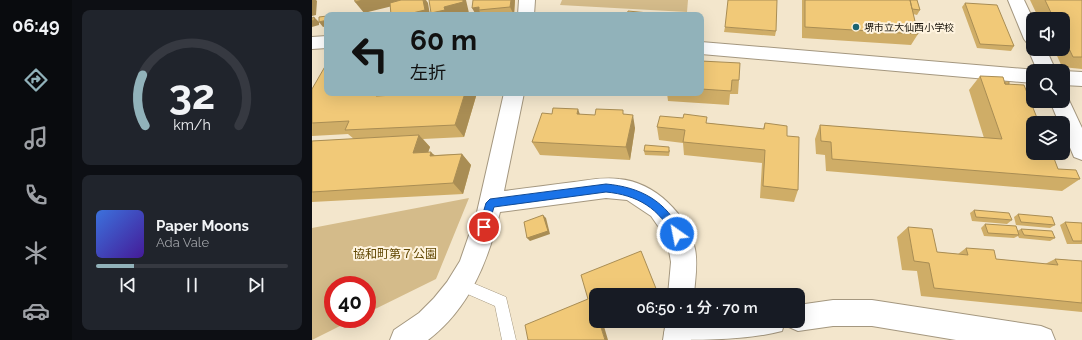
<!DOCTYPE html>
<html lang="ja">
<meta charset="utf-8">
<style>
:root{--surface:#171b24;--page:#20242c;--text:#f1f3f6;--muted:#9ea1a6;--line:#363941;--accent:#91b2ba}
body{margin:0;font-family:Raleway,"Noto Sans JP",sans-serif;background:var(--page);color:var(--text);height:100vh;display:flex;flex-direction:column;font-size:15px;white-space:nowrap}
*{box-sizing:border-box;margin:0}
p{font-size:13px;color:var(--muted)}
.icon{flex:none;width:22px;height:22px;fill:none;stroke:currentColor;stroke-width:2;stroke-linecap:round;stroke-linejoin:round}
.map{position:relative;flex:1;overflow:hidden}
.side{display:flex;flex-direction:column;gap:10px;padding:10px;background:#0d0f14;width:240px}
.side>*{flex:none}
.banner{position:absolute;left:12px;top:12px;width:380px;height:84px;border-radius:8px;box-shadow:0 4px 16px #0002;background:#91b2ba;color:#111;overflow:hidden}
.fabs{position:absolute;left:714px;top:12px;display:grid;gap:8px}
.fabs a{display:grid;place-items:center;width:44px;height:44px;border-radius:8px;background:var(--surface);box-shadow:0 4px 16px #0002;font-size:20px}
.speed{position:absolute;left:12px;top:276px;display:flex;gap:8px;font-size:20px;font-weight:700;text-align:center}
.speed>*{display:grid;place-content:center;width:52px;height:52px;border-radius:50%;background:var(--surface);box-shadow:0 4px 16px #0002;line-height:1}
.speed .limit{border:6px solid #d22;background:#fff;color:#111}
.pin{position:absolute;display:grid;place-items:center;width:34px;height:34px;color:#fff;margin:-17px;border:2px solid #fff;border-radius:50%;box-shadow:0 1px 4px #0007}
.me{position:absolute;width:44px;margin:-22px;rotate:327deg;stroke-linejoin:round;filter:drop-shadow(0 0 3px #0008)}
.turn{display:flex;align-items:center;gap:14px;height:84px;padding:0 20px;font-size:18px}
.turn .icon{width:52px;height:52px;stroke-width:2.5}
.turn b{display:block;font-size:28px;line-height:34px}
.side .tile{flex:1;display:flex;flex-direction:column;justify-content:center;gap:6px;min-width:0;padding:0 14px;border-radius:8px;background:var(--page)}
.side .dial{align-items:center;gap:0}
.dial svg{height:104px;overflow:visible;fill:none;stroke:var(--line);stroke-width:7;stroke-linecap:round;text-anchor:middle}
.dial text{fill:var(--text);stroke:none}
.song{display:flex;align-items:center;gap:12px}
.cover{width:48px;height:48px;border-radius:6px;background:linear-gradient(135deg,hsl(220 70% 55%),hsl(260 70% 35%))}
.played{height:4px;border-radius:2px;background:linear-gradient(90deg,var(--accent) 20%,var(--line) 20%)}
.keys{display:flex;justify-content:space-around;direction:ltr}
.trip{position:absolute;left:277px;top:288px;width:216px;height:40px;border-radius:8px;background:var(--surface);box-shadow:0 4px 16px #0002;font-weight:600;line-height:40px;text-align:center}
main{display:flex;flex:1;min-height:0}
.menu{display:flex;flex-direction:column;width:72px;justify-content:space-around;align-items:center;background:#090b0e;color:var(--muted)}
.menu .icon{width:28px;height:28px}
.menu .active{color:var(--accent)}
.menu b{font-size:18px;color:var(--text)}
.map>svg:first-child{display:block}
.green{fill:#d4bb8a}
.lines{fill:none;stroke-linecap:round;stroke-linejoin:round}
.lane-casing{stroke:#a4977f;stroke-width:1}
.street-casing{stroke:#a4977f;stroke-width:2}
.secondary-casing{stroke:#a4977f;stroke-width:2}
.lane{fill:#fff;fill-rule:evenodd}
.street{fill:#fff;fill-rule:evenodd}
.secondary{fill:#fff;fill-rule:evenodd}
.wall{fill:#cfad67}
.shaded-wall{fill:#a98d54}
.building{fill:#f1c978;stroke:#a98d54}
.route{fill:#1a73e8;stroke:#114b97}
.poi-dot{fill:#1b6371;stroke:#fef3de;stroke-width:1.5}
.labels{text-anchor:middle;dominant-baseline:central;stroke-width:4;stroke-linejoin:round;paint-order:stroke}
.far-poi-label{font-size:10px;fill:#141007;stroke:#fef3de;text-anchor:start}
.park-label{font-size:12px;fill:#624804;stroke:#fef3de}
</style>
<main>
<nav class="menu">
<b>06:49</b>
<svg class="icon active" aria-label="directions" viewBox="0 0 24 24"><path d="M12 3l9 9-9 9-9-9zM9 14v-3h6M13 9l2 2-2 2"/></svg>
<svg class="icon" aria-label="music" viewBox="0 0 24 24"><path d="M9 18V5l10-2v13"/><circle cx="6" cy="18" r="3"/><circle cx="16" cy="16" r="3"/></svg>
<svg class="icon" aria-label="phone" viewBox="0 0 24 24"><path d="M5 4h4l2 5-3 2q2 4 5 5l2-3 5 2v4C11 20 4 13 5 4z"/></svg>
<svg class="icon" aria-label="climate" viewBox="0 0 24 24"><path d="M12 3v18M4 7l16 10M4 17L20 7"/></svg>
<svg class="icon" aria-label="car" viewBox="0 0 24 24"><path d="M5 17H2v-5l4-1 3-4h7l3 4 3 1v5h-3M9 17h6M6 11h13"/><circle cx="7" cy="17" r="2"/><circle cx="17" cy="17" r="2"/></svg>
</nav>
<section class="side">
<div class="tile dial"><svg viewBox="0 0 100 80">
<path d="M14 69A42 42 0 1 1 86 69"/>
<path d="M14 69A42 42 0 0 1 12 30" stroke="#91b2ba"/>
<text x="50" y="56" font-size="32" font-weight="700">32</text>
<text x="50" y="72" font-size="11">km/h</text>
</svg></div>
<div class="tile">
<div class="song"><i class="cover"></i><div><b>Paper Moons</b><p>Ada Vale</p></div></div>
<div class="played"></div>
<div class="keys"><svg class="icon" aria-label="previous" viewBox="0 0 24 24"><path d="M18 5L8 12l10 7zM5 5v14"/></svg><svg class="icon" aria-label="pause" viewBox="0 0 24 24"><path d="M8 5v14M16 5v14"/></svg><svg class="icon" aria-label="next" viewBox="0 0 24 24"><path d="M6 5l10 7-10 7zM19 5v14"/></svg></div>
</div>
</section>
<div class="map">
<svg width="770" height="340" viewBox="0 0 770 340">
<rect width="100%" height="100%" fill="#f3e6cc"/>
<!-- green -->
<path class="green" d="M250 0H376L375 12 248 5Z
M157 198 124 279 55 313V285H21V319H42L0 340V228Z"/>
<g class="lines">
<!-- lane casing -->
<g class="lane-casing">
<path id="lane" d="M149 278 194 297 204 340H190L183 306 144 289 143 284 144 279Z"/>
</g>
<!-- street casing -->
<g class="street-casing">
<path id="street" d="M696 0H712L721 19V49H734L744 71H721V83L389 54V42L725 70 716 49 719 44 715 43 712 39Z
M15 36V48L0 49V37Z
M751 71 770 72V86L751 85Z
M521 300H560L729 326 739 330 743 340H644L560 326H521L486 331 477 327 474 321H486V305Z
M362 321H473L470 331C436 340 391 340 355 340L352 333 356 323Z"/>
</g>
<!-- secondary casing -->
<g class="secondary-casing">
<path id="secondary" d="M207 0H223L222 15H206Z
M192 93H212L192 191C216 188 239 185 262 182 277 180 292 177 307 179 343 182 376 215 383 249 386 264 383 280 382 295H356L359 262 355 239 339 216 315 200 294 198 188 212C176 261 158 308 116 340H78L82 330 107 313 122 298 135 282 148 261 165 212Z
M751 94 755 96 770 128V160L762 157 751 131V123H747L738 101H751Z
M354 321H380L379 340H351Z"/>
</g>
<!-- lane -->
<use href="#lane" class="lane"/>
<!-- street -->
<use href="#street" class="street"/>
<!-- secondary -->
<use href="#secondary" class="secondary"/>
</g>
<!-- wall -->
<path class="wall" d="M161 0H203L202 15H164Z
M490 0H605L608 10 605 15 601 14 606 34 599 45 490 38Z
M718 0H770V69L750 67 742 49H751V19H727Z
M653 3 702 46 699 51 665 48 650 7Z
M413 27 464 31 463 36 412 32Z
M389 61 427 80 426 94H418L417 105 356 101 355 93H389Z
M668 76 693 82 746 169 768 179 750 191 514 171 513 155 504 154 503 139 508 125 672 138 657 90Z
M0 89 15 93H82L81 95 101 94V93H165L152 137 111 139 118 147 116 152 123 155 150 154 159 165 151 194 0 202V141L42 139 36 134 0 136Z
M240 114 283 115 312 114 323 128 318 160 228 155 220 142Z
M371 118 395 123 451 129 453 123 475 136 486 190 482 202 448 198 450 163 372 155 371 143 347 140 345 127Z
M358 150 357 156 333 155 332 151Z
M662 210 700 220 695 224 660 221 658 213Z
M706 214 743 225 738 228 704 225 702 217Z
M753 222 770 223V244H755L748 225Z
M673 224 705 231 709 229 743 238 738 241 707 238 706 236 702 238 672 236 669 228Z
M596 227 625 252 646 254 654 248 684 259 733 264 743 259 770 261V312L609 296 605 271 590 270 585 237Z"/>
<!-- shaded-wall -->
<path class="shaded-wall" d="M0 0H4L5 1 4 15 0 16Z
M42 0H105L52 13 43 2H44Z
M111 0H114L116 3 118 15H92Z
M151 0H154L157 13 151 15H120L119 13 132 7Z
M199 0H203L202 15 198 7Z
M167 7V10L169 15H164L160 8Z
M2 17 7 22V25L0 27V21Z
M15 20V26L11 27 7 22Z
M65 93H82L75 108 64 96Z
M153 93H165L152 137 143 125Z
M266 109 271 123 265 114Z
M321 115 323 128 318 160 314 147Z
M107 135 118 147 112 164 101 153Z
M119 152 130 163 118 156Z
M150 154 159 165 151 194 141 183Z
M231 215 234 218 238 234 218 241 215 238Z
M345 291 346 295H335Z
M287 321H295L291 323 296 340H293Z"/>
<!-- building -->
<path class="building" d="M43 0H51L43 2Z
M89 0H111L113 10 92 15H79L78 3Z
M117 0H151V2L132 7 133 10 119 13Z
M161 0H199L198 7 167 10V7L160 8Z
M416 0H465L464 31 413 27Z
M493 0H598L606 34 493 27Z
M598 0H605L608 10 600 9Z
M733 0H770V57H761L751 36V19H742Z
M653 3 685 5 702 46 668 44Z
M316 11 347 14V15H315Z
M15 16V20L7 22V17Z
M2 17V20L0 21V18Z
M389 61 428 63 427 80H420L419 91 389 89Z
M15 63V93H65L64 96 101 94V93H153L143 125 33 130 37 121 0 123V89Z
M668 76 691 77 693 84 712 85 727 123H721V153H740L746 169 764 170 768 179 520 159 519 142 509 141 508 125 690 139Z
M693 82H697V84H693Z
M241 108 266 109 265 114 283 115 284 109 311 110V114L321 115 314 147 220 142 230 113 240 114Z
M372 114 395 117 394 123 452 129 453 123 475 126V136L487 137 486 190 451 186 453 150 371 142 373 130 345 127 348 116 371 118Z
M107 135 101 153 119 152 118 156 150 154 141 183 0 192V141Z
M333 145 357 147V152L332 151Z
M662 210 697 213 700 220 664 217Z
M706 214 740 217 743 225 709 222Z
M231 215 236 231 215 238 212 222Z
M753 222 770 223V241H761Z
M673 224 704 226 707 235 676 233Z
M596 227 620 229 625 252 656 255 654 248 682 250 684 259 746 265 743 259 770 261V303L622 288 617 263 602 261Z
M709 229 740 231 743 238 712 235Z
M329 251 345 291 335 295H284V321H287L293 340H216L213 325 276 299 269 275Z"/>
<!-- route -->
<path class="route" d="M294 184C328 187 355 201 370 234L369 238H362C348 208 325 195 294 192L182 207 175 230 172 231 167 227 174 203 178 199Z"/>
<!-- markers -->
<circle class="poi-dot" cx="544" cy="27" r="4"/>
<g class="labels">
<!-- far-poi labels -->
<g class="far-poi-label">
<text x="552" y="27">堺市立大仙西小学校</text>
</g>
<!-- park labels -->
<g class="park-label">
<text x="83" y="254">協和町第７公園</text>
</g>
</g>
</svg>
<div class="fabs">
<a><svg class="icon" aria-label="sound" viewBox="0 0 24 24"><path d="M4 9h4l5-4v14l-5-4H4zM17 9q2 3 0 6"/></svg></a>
<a><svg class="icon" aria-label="search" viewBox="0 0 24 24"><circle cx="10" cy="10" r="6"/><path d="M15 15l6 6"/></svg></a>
<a><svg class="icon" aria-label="layers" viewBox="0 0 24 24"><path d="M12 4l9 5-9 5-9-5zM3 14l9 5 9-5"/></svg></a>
</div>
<div class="speed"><div class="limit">40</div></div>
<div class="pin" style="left:172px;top:227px;background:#d93025"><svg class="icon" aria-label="arrive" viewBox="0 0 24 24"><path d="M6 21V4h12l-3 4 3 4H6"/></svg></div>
<svg class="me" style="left:365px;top:234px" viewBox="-20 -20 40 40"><circle r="17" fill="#1a73e8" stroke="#fff" stroke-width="3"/><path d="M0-11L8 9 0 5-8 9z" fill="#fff"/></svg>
<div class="trip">06:50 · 1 分 · 70 m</div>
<div class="banner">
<div class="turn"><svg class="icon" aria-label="left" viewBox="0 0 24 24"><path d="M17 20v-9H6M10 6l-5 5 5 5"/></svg><div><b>60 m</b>左折</div></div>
</div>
</div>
</main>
